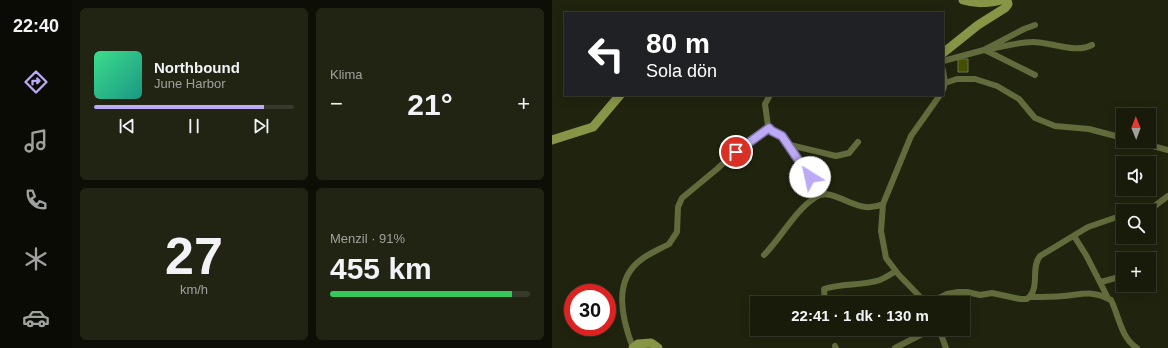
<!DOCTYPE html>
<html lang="tr">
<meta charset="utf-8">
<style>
:root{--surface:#181b0a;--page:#212413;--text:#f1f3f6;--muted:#9fa19c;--line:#36392b;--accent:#bcaaf5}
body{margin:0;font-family:Arial,sans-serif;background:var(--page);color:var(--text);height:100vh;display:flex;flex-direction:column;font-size:15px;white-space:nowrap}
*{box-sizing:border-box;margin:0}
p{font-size:13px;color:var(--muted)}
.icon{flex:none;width:22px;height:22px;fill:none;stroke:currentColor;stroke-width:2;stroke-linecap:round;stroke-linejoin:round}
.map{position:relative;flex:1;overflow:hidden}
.drawer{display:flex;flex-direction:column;gap:8px;padding:8px;background:#0d0f06;width:480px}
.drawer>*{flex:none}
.hud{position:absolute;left:12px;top:12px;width:380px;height:84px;border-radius:0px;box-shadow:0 2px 10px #0003,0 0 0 1px var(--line);background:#202124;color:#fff;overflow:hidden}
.needle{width:26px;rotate:359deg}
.tools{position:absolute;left:564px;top:108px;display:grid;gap:8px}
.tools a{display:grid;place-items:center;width:40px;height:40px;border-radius:0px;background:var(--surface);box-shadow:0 2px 10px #0003,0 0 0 1px var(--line);font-size:20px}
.speed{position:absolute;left:12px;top:284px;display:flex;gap:8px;font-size:20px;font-weight:700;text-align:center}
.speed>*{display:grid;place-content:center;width:52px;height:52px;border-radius:50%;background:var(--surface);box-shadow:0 2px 10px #0003,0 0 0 1px var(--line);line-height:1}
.speed .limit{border:6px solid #d22;background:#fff;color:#111}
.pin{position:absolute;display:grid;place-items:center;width:34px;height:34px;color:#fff;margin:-17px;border:2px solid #fff;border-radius:50%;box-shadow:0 1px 4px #0007}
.me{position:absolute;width:44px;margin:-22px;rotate:325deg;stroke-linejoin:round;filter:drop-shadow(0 0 3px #0008)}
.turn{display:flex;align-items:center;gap:14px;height:84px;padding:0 16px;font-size:18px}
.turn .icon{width:52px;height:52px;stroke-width:2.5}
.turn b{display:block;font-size:28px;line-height:34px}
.big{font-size:30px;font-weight:800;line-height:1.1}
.drawer .widget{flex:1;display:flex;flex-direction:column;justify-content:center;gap:6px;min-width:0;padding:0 14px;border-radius:6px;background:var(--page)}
.drawer .dial{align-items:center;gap:0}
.dial b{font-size:52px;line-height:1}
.song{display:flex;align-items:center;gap:12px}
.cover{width:48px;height:48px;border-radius:6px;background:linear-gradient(135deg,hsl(150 70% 55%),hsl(170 70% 35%))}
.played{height:4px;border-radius:2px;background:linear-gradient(90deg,var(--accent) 85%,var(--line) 85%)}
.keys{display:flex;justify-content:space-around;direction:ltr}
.heat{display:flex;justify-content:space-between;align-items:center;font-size:22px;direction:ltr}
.charge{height:6px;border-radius:3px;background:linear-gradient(90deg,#34c759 91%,var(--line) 0)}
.drawer .tiles{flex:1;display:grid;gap:8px;grid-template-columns:repeat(2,1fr)}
.trip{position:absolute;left:198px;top:296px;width:220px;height:40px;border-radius:0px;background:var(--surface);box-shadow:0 2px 10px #0003,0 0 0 1px var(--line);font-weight:800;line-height:40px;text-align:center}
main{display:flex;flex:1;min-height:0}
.tabs{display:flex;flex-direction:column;width:72px;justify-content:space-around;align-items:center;background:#0a0b04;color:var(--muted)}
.tabs .icon{width:28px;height:28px}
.tabs .current{color:var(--accent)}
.tabs b{font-size:18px;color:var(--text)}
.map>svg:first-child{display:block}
.building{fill:#454f01;stroke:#6b7157}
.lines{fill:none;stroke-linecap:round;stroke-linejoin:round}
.street{stroke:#626b3c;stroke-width:6}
.secondary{stroke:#879547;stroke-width:9}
.route-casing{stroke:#7a6e9f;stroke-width:10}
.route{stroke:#bcaaf5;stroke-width:7}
</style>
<main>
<nav class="tabs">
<b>22:40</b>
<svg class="icon current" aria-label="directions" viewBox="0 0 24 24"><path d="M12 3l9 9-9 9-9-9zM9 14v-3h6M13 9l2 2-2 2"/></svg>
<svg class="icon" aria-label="music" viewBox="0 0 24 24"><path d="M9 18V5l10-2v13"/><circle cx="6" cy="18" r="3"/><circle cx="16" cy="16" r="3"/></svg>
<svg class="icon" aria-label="phone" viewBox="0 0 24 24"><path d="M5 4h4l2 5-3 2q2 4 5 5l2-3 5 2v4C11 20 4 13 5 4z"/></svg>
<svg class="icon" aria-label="climate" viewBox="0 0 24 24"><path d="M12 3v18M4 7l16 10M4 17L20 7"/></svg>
<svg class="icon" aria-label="car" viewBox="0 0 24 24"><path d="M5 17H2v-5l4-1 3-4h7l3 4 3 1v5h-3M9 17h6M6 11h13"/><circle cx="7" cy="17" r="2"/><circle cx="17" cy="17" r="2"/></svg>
</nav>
<section class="drawer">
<div class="tiles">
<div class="widget">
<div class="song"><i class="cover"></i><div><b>Northbound</b><p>June Harbor</p></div></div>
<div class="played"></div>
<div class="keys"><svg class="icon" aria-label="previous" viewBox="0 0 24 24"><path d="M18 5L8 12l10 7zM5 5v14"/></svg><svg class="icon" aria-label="pause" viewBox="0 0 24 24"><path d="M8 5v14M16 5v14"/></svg><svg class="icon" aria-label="next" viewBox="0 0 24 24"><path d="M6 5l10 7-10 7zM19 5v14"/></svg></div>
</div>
<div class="widget"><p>Klima</p>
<div class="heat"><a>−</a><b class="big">21°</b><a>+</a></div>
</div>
<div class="widget dial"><b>27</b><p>km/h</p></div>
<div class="widget"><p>Menzil · 91%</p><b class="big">455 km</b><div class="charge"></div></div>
</div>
</section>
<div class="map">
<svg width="616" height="348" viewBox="0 0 616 348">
<rect width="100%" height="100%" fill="#20240e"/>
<!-- building -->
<path class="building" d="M406 59H416V72H406Z"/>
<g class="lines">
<!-- street -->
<path class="street" d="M432 50C448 48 464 42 481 42 499 42 523 54 540 45
M433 50 483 75
M391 61 432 50 472 29 483 25
M391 70 393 83 391 90
M393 83 405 79H423L445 86 467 99 483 118 503 126 537 129 571 138
M218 95 213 104 216 126 220 131 230 137 239 148 251 169 273 193
M582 141 616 150
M238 145 284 156 297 153 306 142
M587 211 600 208 616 196
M522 236 534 255 556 298
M212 255C230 237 242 211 264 197 283 185 303 217 331 204
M549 282 571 276
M477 297C489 297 501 297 512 296 532 294 540 290 559 300 567 316 569 338 585 348
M273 303 272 289C290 283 310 286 328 280 333 278 339 274 344 271
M374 303 347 275 334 258 329 231 331 204 359 136 388 95
M377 303 395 294 406 292H415L428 295 440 293 468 299H475C489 288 478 268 488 256L536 227 571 215
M387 329 394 348
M283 346 284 348
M81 348C70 319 60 280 90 259 98 253 108 249 117 244L125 232 126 207 130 198 165 169 193 143 217 128
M343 348 380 329"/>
<!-- secondary -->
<path class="secondary" d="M411 0C425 4 435 3 449 0
M391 53 426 25 453 8 456 4 455 0
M0 140 41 127 68 95
M81 348 86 344 99 343 106 348"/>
</g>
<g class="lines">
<!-- route casing -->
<g class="route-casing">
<path id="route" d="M184 152 217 128 220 131 230 136 258 177"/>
</g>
<!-- route -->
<use href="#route" class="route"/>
</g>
</svg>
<div class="tools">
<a><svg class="needle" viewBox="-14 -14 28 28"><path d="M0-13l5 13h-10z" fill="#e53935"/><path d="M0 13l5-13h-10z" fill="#9fa19c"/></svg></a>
<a><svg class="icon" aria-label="sound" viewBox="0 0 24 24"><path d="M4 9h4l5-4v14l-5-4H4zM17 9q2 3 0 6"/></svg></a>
<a><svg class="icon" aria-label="search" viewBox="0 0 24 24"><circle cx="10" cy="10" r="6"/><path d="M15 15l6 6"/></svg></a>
<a>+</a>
</div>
<div class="speed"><div class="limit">30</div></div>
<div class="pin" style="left:184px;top:152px;background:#d93025"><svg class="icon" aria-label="arrive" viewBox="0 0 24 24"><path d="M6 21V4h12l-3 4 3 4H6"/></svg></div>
<svg class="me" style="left:258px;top:177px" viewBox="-20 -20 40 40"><circle r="19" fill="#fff"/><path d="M0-13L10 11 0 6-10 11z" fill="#bcaaf5"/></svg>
<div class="trip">22:41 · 1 dk · 130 m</div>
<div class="hud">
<div class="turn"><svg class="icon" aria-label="left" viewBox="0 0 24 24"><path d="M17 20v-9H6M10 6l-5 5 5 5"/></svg><div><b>80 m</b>Sola dön</div></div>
</div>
</div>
</main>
